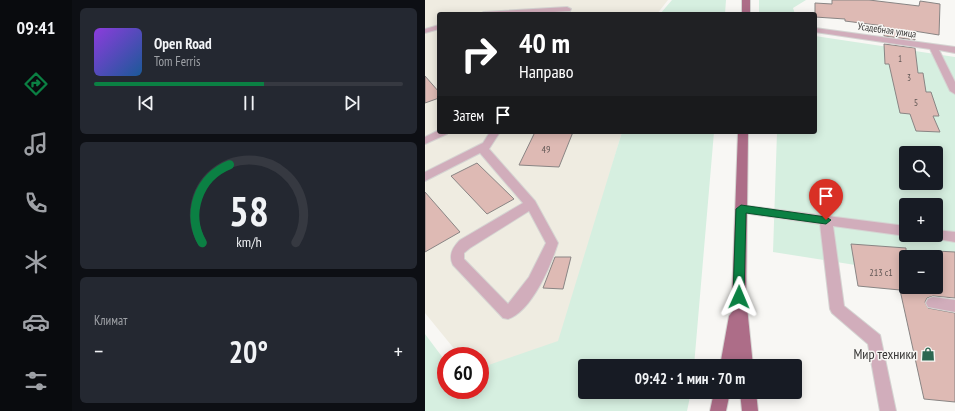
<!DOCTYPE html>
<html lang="ru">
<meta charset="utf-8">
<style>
:root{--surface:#171b24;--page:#242831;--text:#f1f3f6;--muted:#9ea1a6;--line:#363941;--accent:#0b8043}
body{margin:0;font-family:"PT Sans Narrow",sans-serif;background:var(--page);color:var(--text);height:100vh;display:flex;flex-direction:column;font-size:15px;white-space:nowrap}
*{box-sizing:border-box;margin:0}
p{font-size:13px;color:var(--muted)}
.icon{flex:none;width:22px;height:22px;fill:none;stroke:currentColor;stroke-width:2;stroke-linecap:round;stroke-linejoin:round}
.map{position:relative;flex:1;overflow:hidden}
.side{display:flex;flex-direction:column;gap:8px;padding:8px;background:#0d0f14;width:353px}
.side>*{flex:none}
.guide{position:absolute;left:12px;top:12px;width:380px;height:122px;border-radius:4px;box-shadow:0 2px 10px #0003;background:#202124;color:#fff;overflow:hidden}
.tools{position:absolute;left:474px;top:146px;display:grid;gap:8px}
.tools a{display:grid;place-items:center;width:44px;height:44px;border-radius:4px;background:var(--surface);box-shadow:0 2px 10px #0003;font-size:20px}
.speed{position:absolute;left:12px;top:347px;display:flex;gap:8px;font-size:20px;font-weight:700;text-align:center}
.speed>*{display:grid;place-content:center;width:52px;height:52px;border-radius:50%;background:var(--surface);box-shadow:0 2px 10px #0003;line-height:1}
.speed .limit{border:6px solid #d22;background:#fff;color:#111}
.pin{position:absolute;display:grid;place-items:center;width:34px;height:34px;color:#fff;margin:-41px -17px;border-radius:50% 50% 50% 0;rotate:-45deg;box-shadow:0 0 4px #0007}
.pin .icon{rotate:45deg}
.me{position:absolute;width:44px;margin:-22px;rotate:1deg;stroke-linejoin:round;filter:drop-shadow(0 0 3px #0008)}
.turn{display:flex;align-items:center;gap:14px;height:84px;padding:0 16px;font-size:18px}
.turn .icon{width:52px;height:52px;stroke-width:2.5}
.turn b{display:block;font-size:28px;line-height:34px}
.then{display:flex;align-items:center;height:38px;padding:0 16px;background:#0003;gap:8px;font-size:15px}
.big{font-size:30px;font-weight:700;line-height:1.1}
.side .card{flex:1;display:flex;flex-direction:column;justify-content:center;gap:6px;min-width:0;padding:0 14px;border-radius:6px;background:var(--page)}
.side .dial{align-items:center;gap:0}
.dial svg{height:104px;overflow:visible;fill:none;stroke:var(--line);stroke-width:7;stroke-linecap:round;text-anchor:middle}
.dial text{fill:var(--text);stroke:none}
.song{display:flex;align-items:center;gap:12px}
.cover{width:48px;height:48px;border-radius:6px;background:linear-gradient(135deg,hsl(270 70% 55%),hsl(210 70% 35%))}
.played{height:4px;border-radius:2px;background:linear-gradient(90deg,var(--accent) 55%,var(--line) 55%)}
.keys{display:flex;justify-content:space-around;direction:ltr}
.heat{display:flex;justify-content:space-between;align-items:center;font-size:22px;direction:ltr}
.trip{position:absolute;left:153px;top:359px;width:224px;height:40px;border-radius:4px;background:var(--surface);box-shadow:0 2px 10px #0003;font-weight:700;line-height:40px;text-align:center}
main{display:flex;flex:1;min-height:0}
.dock{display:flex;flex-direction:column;width:72px;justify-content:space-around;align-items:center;background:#090b0e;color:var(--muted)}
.dock .icon{width:28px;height:28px}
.dock .selected{color:var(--accent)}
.dock b{font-size:18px;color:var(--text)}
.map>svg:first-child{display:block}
.built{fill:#efece1}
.green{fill:#d6efe0;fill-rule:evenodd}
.building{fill:#debab4;stroke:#898584}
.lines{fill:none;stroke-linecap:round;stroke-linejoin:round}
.minor-casing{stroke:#d5d4d2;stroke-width:2}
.major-casing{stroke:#d5d4d2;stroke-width:2}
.minor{fill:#d1adbb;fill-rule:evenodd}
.major{fill:#ad6d88;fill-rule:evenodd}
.route{fill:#0b8043;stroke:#07532c}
.labels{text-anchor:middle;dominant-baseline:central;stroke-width:3;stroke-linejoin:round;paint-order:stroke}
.far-number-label{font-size:9px;fill:#615755}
.far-street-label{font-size:10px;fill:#373635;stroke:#f8f7f4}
.number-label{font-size:10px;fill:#615755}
.near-poi-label{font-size:14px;fill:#373635;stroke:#f8f7f4;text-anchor:end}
</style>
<main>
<nav class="dock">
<b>09:41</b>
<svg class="icon selected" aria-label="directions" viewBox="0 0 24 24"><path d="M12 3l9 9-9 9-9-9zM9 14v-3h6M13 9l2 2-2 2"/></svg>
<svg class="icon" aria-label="music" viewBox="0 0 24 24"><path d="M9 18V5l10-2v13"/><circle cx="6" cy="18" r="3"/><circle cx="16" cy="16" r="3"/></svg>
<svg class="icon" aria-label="phone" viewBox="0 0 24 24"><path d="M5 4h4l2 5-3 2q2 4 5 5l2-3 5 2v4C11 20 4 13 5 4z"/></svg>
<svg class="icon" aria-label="climate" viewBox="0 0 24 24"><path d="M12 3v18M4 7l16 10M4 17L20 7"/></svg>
<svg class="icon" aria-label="car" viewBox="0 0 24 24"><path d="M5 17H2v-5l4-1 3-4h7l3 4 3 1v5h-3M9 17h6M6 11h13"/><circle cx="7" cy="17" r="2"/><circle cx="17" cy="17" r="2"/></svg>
<svg class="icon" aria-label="filters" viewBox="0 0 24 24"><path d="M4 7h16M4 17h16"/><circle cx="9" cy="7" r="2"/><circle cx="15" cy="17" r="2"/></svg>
</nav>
<section class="side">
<div class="card">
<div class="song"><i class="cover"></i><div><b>Open Road</b><p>Tom Ferris</p></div></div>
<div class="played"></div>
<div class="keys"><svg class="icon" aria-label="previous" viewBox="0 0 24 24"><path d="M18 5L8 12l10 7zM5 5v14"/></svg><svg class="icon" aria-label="pause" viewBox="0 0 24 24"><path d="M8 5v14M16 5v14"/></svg><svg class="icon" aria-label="next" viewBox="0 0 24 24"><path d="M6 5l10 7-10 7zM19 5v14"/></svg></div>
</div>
<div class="card dial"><svg viewBox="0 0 100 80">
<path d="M14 69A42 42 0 1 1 86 69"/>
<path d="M14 69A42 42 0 0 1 35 9" stroke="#0b8043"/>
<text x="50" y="56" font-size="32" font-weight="700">58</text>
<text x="50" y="72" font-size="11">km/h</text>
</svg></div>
<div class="card"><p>Климат</p>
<div class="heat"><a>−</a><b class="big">20°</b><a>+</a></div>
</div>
</section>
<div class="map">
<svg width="530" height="411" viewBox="0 0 530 411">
<rect width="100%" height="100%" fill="#f8f7f4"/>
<!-- built -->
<path class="built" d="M0 0H243L232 14H14V132H197L115 411 55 381V356H35L0 313Z"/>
<!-- green -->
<path class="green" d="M247 0H301L300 14H235Z
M334 0H381L368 8 370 14H334Z
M390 36 530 57V280L511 257H481V273L348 252 352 132H390ZM481 153H511V183H481ZM481 205H511V235H481Z
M197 132H289L269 366H160V392H266L262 411H0V334L21 362V390H55V368L133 341Z"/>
<!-- building -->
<path class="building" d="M407 0H444L494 6 495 1 515 4 514 35 489 31 490 40 459 36V26L420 21V19L390 17V3L407 4Z
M459 44 490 48 493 73H498L501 92H506L514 116H508L515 132 491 131 485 114 475 113 464 64H460Z
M0 76 14 92V98L0 103Z
M110 132H148L134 167 94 165Z
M52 163 89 199 62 214 26 176Z
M0 192 35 232 0 252Z
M426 244 481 248V287H511V251L530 252V298L508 296 502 298 500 302 503 308 530 313V402L499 399 475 290 433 286Z
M130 257H146L138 289 118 288Z"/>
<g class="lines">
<!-- minor casing -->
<g class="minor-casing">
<path id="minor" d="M142 7 146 9 145 11 97 14H55L59 12Z
M14 25V29L0 33V29Z
M390 28 530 47V53L514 50 530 82V94L525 91 505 49 390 32Z
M14 130V132H23L22 134 0 144V137Z
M65 132H75L64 149 110 201 133 243C126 265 107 311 83 319L78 318 28 265C23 255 28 247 35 240L98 203 55 153 0 181V172L58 143ZM104 211 121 243 104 277 83 304 39 259V253L45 248Z
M316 205 481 226V235H484L481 236 408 226 419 306 455 335 471 411H455L443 344 407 313 405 309 395 224 312 212 310 209 312 206Z
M511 230 530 232V242L507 238 505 235H511Z
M508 297 530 300V312L503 307 501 303 503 299Z"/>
</g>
<!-- major casing -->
<g class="major-casing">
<path id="major" d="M317 0H325V14H317Z
M313 132H323L321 297 328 366H312V360L311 366H295L304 316 308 311 307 297Z
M289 392H305L301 411H285Z
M315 392H331L333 411H317Z"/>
</g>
<!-- minor -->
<use href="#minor" class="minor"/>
<!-- major -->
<use href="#major" class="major"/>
</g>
<!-- route -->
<path class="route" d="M316 205 401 217 406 220 401 224 321 213 319 297 317 300 314 302 310 300 308 297 311 209Z"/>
<!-- icons -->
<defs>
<g id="shop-bare" transform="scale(1.08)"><path d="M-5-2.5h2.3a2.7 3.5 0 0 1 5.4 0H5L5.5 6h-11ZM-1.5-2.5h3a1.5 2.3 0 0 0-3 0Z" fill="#2c6751" stroke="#f8f7f4" stroke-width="2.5" paint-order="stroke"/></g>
</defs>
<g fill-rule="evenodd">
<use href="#shop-bare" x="503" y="354"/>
</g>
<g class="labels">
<!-- far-number labels -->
<g class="far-number-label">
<text x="475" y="58">1</text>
<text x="484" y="77">3</text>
</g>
<!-- far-street labels -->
<g class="far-street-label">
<text transform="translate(462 30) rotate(8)">Усадебная улица</text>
</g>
<!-- number labels -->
<g class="number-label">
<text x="491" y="102">5</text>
<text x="121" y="149">49</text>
<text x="456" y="272">213 с1</text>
</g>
<!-- near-poi labels -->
<g class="near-poi-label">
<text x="492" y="354">Мир техники</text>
</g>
</g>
</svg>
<div class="tools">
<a><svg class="icon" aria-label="search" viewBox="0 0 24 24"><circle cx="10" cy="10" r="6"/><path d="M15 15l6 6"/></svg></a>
<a>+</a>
<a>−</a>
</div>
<div class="speed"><div class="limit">60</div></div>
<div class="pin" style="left:401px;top:220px;background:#d93025"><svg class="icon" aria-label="arrive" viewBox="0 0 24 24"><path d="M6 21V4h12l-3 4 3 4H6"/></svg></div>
<svg class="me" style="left:314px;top:297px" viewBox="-20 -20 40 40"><path d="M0-17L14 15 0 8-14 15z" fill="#0b8043" stroke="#fff" stroke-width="4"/></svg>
<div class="trip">09:42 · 1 мин · 70 m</div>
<div class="guide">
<div class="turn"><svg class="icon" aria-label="right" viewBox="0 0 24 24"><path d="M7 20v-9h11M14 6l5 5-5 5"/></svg><div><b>40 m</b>Направо</div></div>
<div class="then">Затем<svg class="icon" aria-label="arrive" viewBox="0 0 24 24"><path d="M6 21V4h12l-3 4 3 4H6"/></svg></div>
</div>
</div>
</main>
